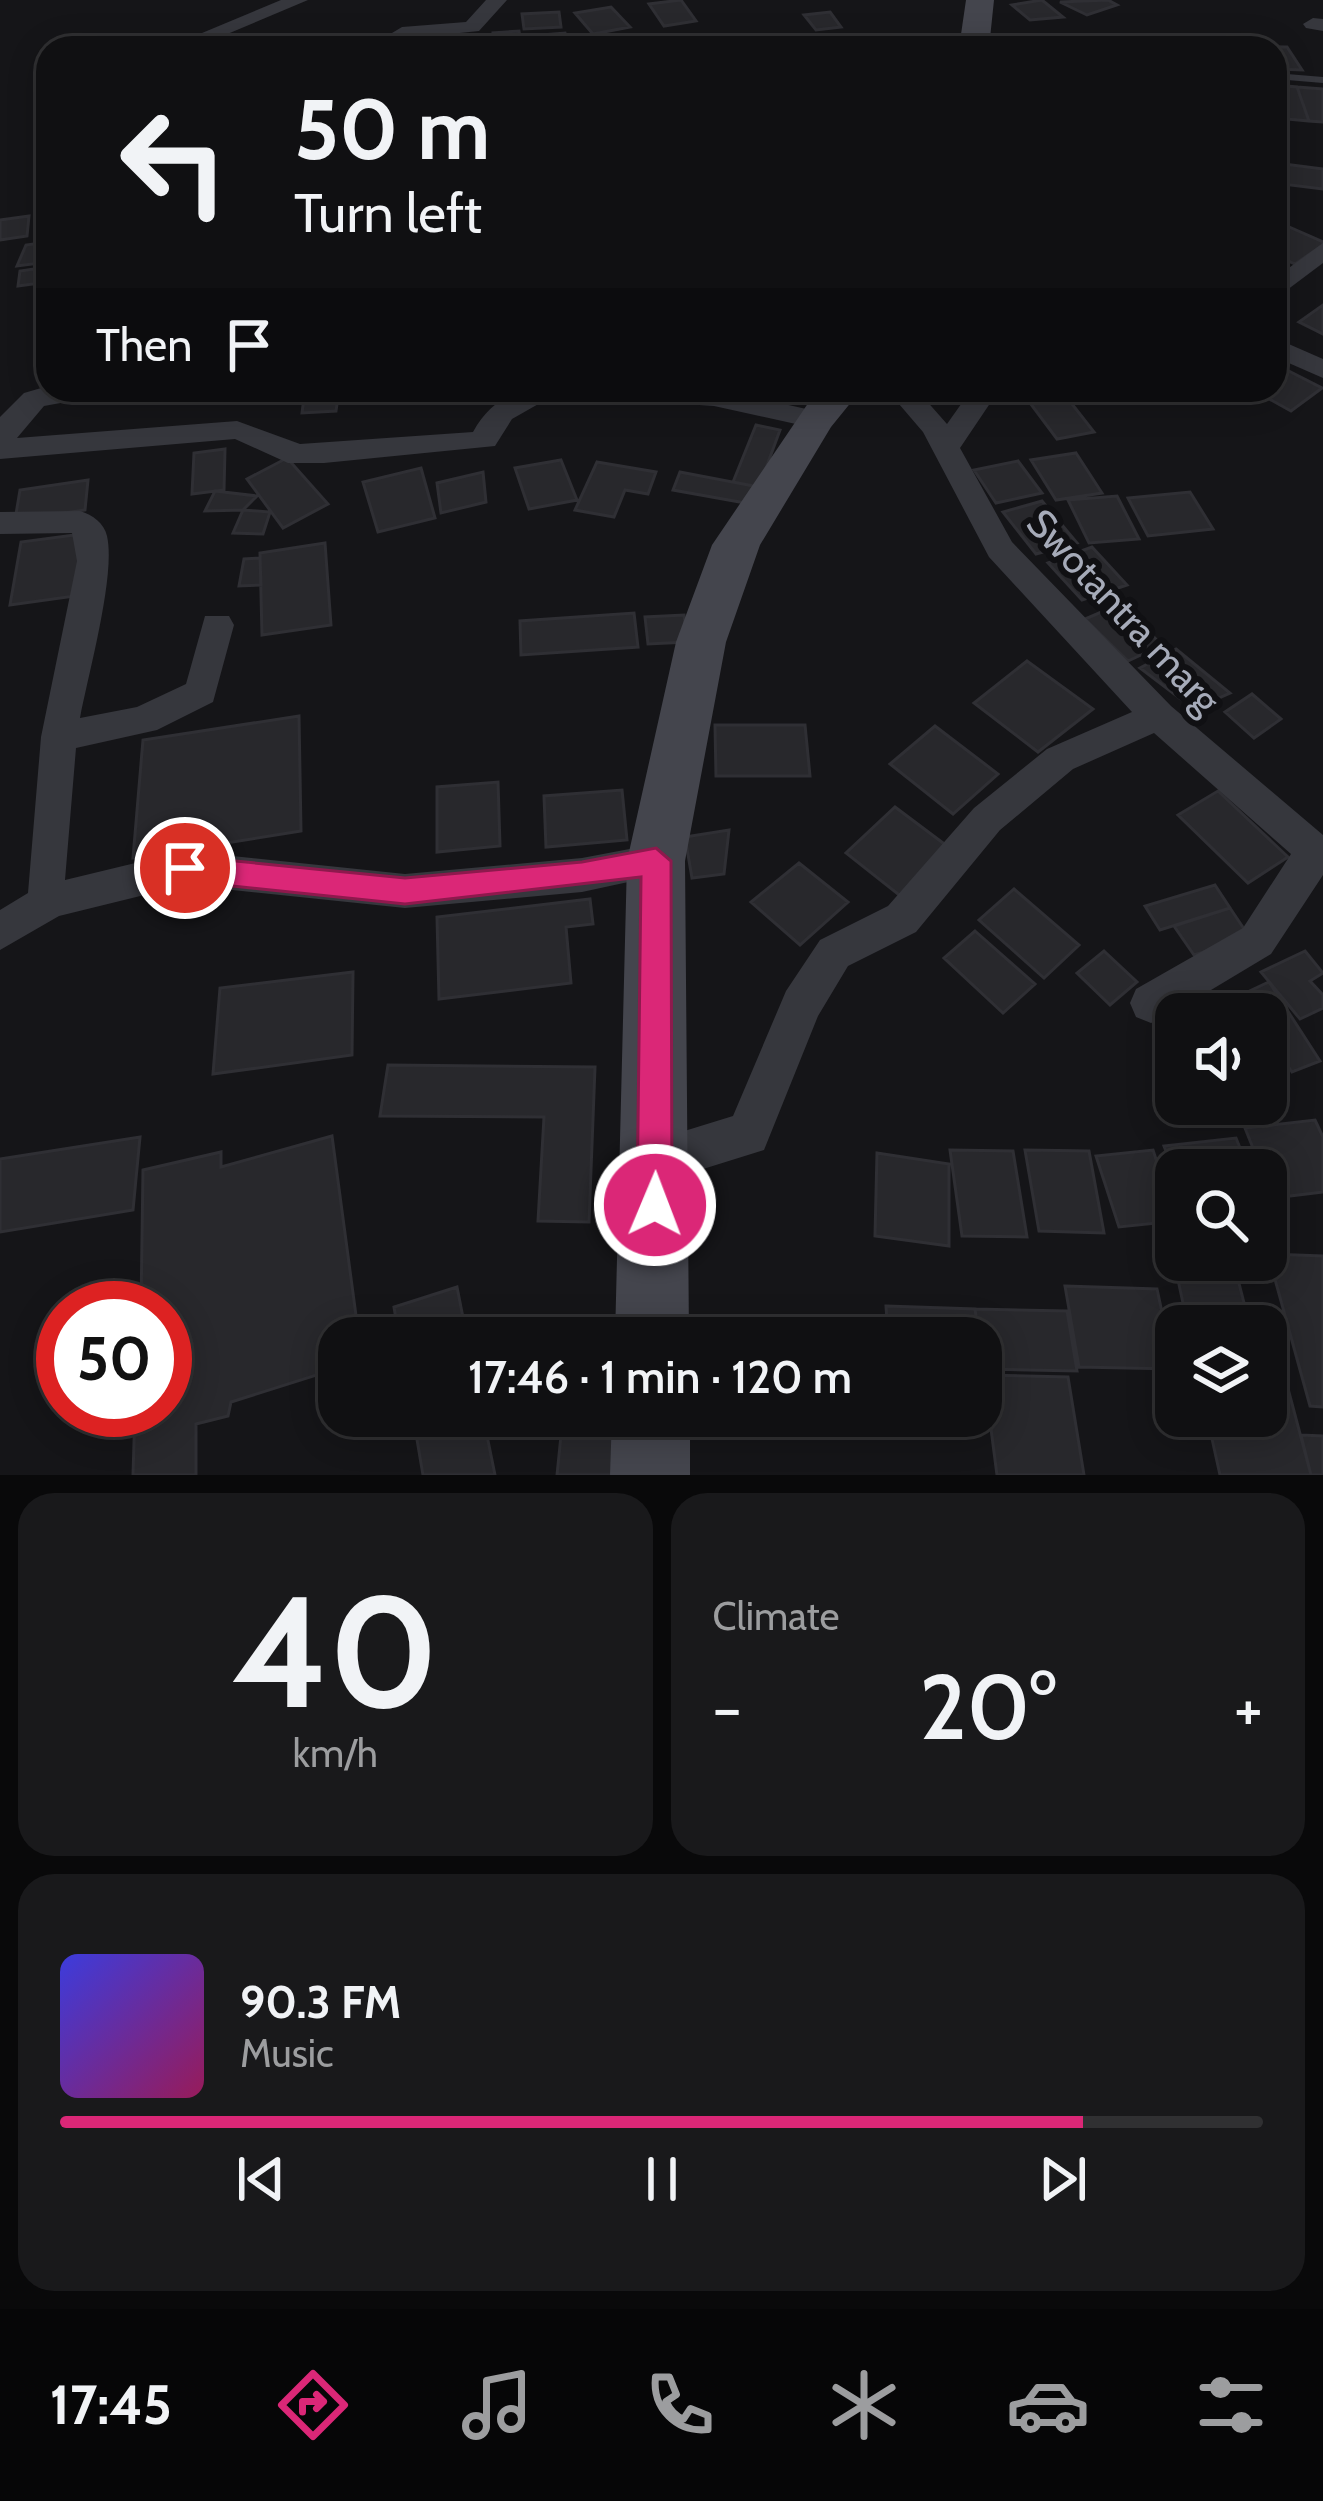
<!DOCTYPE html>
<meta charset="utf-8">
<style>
:root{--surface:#101012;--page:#19191b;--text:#f1f3f6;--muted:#9c9d9f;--line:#303032;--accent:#db2777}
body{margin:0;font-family:Cabin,sans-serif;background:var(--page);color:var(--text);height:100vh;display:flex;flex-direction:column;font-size:45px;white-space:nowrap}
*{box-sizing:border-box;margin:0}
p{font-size:39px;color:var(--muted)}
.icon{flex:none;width:66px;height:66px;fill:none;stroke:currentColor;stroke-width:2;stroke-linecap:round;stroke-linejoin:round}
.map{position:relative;height:1475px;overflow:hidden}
.sheet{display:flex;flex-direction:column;gap:18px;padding:18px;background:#09090a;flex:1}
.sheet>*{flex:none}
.hud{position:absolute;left:36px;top:36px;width:1251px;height:366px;border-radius:36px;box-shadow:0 6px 30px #0003,0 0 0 3px var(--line);background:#101012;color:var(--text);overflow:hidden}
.controls{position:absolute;left:1155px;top:993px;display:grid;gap:24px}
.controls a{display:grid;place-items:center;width:132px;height:132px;border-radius:24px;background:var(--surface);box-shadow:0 6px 30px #0003,0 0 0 3px var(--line);font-size:60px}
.speed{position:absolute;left:36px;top:1281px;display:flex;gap:24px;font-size:60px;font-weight:700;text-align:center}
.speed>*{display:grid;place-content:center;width:156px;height:156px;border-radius:50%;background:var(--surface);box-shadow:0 6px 30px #0003,0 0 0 3px var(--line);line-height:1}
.speed .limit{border:18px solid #d22;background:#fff;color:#111}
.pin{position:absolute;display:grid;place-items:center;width:102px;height:102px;color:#fff;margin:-51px;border:6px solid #fff;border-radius:50%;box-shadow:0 3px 12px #0007}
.me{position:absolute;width:132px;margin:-66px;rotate:1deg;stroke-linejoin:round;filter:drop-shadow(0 0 9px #0008)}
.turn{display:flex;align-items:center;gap:42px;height:252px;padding:0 60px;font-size:54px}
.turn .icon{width:156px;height:156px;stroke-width:2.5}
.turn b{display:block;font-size:84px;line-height:102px}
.then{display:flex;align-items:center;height:114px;padding:0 60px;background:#0003;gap:24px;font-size:45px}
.big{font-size:90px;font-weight:600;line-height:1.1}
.sheet .widget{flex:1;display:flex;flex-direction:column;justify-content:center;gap:18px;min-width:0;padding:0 42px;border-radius:36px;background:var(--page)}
.sheet .dial{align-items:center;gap:0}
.dial b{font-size:156px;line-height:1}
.song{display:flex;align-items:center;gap:36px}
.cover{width:144px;height:144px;border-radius:18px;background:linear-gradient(135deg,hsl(240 70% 55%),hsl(330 70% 35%))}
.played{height:12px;border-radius:6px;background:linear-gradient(90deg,var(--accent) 85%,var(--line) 85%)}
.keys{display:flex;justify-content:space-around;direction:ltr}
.heat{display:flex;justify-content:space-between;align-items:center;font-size:66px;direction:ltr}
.sheet .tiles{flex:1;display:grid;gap:18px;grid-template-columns:1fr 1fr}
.widget:last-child{grid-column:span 2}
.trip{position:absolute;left:318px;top:1317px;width:684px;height:120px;border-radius:36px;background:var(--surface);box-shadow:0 6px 30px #0003,0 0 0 3px var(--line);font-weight:600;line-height:120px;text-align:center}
.menu{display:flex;height:192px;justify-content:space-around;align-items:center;background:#060607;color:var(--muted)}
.menu .icon{width:84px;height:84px}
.menu .selected{color:var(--accent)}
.menu b{font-size:54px;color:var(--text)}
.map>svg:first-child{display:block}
.building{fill:#28282c;stroke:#2f2f34;stroke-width:3}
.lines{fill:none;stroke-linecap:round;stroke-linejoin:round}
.lane{fill:#36373d;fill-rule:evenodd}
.street{fill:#36373d;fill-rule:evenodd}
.secondary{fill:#44454d;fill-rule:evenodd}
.route{fill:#db2777;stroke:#8e194d;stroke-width:3}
.labels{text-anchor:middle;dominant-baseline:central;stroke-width:12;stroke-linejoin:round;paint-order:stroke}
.street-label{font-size:39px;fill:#a6abb9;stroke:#101013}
</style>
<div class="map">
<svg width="1323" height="1475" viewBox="0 0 1323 1475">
<rect width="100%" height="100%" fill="#151518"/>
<!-- building -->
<path class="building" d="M681 0 696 21 664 26 649 4Z
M1042 0 1063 17 1030 20 1012 5Z
M1108 0 1117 5 1087 15 1060 2Z
M611 7 630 27 593 34 575 13Z
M559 12 561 27 524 29 522 14Z
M830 12 841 27 816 30 804 15Z
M519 31 521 45 494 47 493 33Z
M565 33 568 48H529L527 36Z
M1237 46 1287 47 1302 70 1275 69V48Z
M1275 85 1297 87 1309 121 1275 118Z
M1297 87 1323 89V122L1309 121Z
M1276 163 1323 169V189L1282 184Z
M29 216 27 236 0 240V220Z
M1287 226 1323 242V245L1295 264 1275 255V235Z
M48 242V262L17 266 26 245Z
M48 267V282L18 286 20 271Z
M1323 305V334L1299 322Z
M1275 364 1322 388 1291 411 1253 390H1275Z
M305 390H339L336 411 302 413Z
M1061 390 1094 432 1057 439 1024 395Z
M756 425 780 430 759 487 733 482Z
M225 449 224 490 192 494 194 453Z
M1076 453 1102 493 1056 500 1031 460Z
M287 458 328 504 283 528 247 479Z
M561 460 577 500 529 509 515 468Z
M1018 461 1042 493 996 503 974 470Z
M597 462 656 472 648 494 625 490 614 517 575 510Z
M421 468 435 518 378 532 363 482Z
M483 472 486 502 441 513 437 483Z
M680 472 759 487 751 504 673 490Z
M88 480 85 510 15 520 20 490Z
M215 491 257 496 243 510 205 511Z
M1190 492 1213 529 1148 536 1128 498Z
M1117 496 1139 539 1089 543 1068 500Z
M1042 501 1077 543 1036 554 1003 512Z
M243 510 270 512 263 534 233 533Z
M82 534 75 596 10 605 21 542Z
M325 543 331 625 262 635 260 553Z
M1092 547 1127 585 1082 600 1048 563Z
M260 558 261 585 239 586 244 559Z
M1120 604 1162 645 1128 661 1085 619Z
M634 613 638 647 521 655 520 621Z
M684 615 687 642 648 644 645 617Z
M1176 649 1230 693 1194 709 1140 668Z
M1027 661 1093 709 1038 752 974 703Z
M1252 694 1281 719 1254 738 1225 712Z
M299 716 301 831 133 858 143 740Z
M715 725H805L810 776H716Z
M935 726 998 774 953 814 890 764Z
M498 782 500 846 437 852V787Z
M622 790 627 840 546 847 544 796Z
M1218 791 1288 857 1248 883 1178 815Z
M895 807 951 849 903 898 846 853Z
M729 830 724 874 692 878 685 837Z
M799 863 848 902 800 945 751 902Z
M1215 885 1230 908 1160 930 1145 906Z
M1014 889 1079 945 1044 978 979 920Z
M590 899 593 924 566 927 571 983 439 999 437 917Z
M1230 908 1250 938 1194 955 1174 926Z
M975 931 1035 984 1003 1013 944 958Z
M1104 951 1137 982 1110 1005 1077 973Z
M1305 951 1323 973 1310 981 1323 995V1008L1300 1019 1261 972Z
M353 972 352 1055 213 1074 220 988Z
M1269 982 1320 1061 1292 1072 1266 1033V1014H1254L1241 995Z
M1245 1004 1251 1014H1217L1211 1005Z
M1266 1037 1287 1071 1266 1079Z
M388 1065 595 1067 589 1222 538 1221 544 1117 380 1116Z
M1315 1120 1323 1137V1192L1273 1198 1245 1128Z
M332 1136 359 1338H339V1368L231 1402 228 1416 196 1424V1475H133L135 1410H165V1308H141L143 1170 221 1152V1167Z
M140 1137 133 1210 0 1232V1159Z
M1236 1138 1249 1170H1176V1177L1164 1146Z
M950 1150 1013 1151 1027 1237 962 1236Z
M1025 1150 1089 1151 1104 1233 1039 1231Z
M1153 1150 1176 1221 1119 1227 1096 1156Z
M877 1153 949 1164V1246L875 1236Z
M1268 1254 1323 1256V1407L1310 1406Z
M1175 1266 1235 1268 1250 1326H1188Z
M1065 1286 1157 1289 1174 1369 1079 1367Z
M457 1287 467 1338H399L394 1307Z
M886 1306 975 1309 979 1338H888Z
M975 1309 1067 1311 1077 1371 983 1369Z
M984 1375 1068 1377 1084 1475H997Z
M1266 1380 1286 1381 1311 1475H1220L1207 1416H1266Z
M413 1416H483L495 1475H423Z
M563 1416H626L632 1475H557Z
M1301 1435 1323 1436V1475H1311Z"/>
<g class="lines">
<!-- lane -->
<path class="lane" d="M1275 73 1323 77V83L1275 79Z"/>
<!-- street -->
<path class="street" d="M281 0H308L194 48H166Z
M486 0H507L479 31 402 39 392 33 402 27 466 22Z
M1313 18 1323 19V31L1306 28 1303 24Z
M1323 243V263L1275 299V278Z
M1275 338 1323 359V378L1275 357Z
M48 386 103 390 99 396 44 406 17 438 237 421 300 444 473 432C495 393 521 390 563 390L512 419 495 446 324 463H288L235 439 0 459V417L24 393Z
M598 390H722L824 413 828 419 814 428 714 406 612 399Z
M887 390H917L947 424 971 390H999L960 448 1012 542 1171 706 1323 835V875L1271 954 1166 1017 1151 1023 1136 1017 1130 1003 1136 989 1243 928 1291 854 1154 733 1073 769 1000 830 916 932 848 966 818 1016 764 1150 655 1184 639 1177 632 1161 639 1145 733 1116 786 991 820 940 888 906 974 808 1047 749 1132 712 989 557 923 432Z
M80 511C93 515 104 523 107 536 116 575 88 675 80 718L137 707 186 684 205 616H229L234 625 213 702 157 730 76 748 65 880 185 851 405 874 582 858 656 844 670 849 675 861 670 873 582 892 405 908 185 885 59 916 0 950V910L28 893 41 737 77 561 72 533 0 534V512Z"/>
<!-- secondary -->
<path class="secondary" d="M966 0H994L989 48H959Z
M817 390H861L831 427 760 545 726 642 685 861 689 1338H615L627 861 676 642 712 545Z
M612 1416H690V1475H610Z"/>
</g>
<!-- route -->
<path class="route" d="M656 848 671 861 672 1205 667 1218 655 1223 642 1218 637 1205 641 877 405 904 185 881 171 868 185 856 405 878 582 862Z"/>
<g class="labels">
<!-- street labels -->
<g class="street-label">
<text transform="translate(1124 611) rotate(47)">Swotantra marg</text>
</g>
</g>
</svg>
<div class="controls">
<a><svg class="icon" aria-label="sound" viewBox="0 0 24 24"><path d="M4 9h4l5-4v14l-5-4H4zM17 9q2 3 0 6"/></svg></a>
<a><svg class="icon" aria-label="search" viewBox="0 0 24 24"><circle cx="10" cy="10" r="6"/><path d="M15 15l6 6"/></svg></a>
<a><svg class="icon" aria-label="layers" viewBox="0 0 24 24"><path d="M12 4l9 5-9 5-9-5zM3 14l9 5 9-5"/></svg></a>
</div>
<div class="speed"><div class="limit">50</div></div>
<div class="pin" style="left:185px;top:868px;background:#d93025"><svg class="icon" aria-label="arrive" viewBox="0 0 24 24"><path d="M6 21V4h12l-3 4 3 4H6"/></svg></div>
<svg class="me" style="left:655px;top:1205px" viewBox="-20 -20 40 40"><circle r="17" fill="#db2777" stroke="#fff" stroke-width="3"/><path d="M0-11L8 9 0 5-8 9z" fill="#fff"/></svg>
<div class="trip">17:46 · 1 min · 120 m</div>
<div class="hud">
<div class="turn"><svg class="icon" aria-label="left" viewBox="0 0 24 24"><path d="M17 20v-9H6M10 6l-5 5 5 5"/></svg><div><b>50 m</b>Turn left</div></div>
<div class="then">Then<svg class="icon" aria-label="arrive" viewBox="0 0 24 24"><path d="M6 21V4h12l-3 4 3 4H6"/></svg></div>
</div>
</div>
<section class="sheet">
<div class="tiles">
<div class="widget dial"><b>40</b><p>km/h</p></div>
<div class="widget"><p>Climate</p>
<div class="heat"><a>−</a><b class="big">20°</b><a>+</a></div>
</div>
<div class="widget">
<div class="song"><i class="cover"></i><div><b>90.3 FM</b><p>Music</p></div></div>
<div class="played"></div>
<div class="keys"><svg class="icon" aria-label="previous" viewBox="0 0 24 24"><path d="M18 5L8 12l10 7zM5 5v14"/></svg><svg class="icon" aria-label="pause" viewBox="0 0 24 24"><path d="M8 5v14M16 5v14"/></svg><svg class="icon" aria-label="next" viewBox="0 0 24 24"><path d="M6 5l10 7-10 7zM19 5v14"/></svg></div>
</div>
</div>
</section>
<nav class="menu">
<b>17:45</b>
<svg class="icon selected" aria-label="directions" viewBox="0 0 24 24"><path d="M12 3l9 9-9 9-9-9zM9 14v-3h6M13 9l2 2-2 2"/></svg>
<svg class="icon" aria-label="music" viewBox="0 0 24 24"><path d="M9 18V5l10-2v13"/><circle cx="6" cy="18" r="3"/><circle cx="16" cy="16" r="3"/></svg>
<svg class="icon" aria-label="phone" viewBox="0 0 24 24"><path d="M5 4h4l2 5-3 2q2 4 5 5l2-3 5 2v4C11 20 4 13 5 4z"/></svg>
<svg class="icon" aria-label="climate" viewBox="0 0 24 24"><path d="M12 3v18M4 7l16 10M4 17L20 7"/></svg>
<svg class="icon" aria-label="car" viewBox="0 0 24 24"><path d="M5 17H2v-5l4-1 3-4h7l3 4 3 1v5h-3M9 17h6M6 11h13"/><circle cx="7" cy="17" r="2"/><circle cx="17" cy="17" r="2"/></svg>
<svg class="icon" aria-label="filters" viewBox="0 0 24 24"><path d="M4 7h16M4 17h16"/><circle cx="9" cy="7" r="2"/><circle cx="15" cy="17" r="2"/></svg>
</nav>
